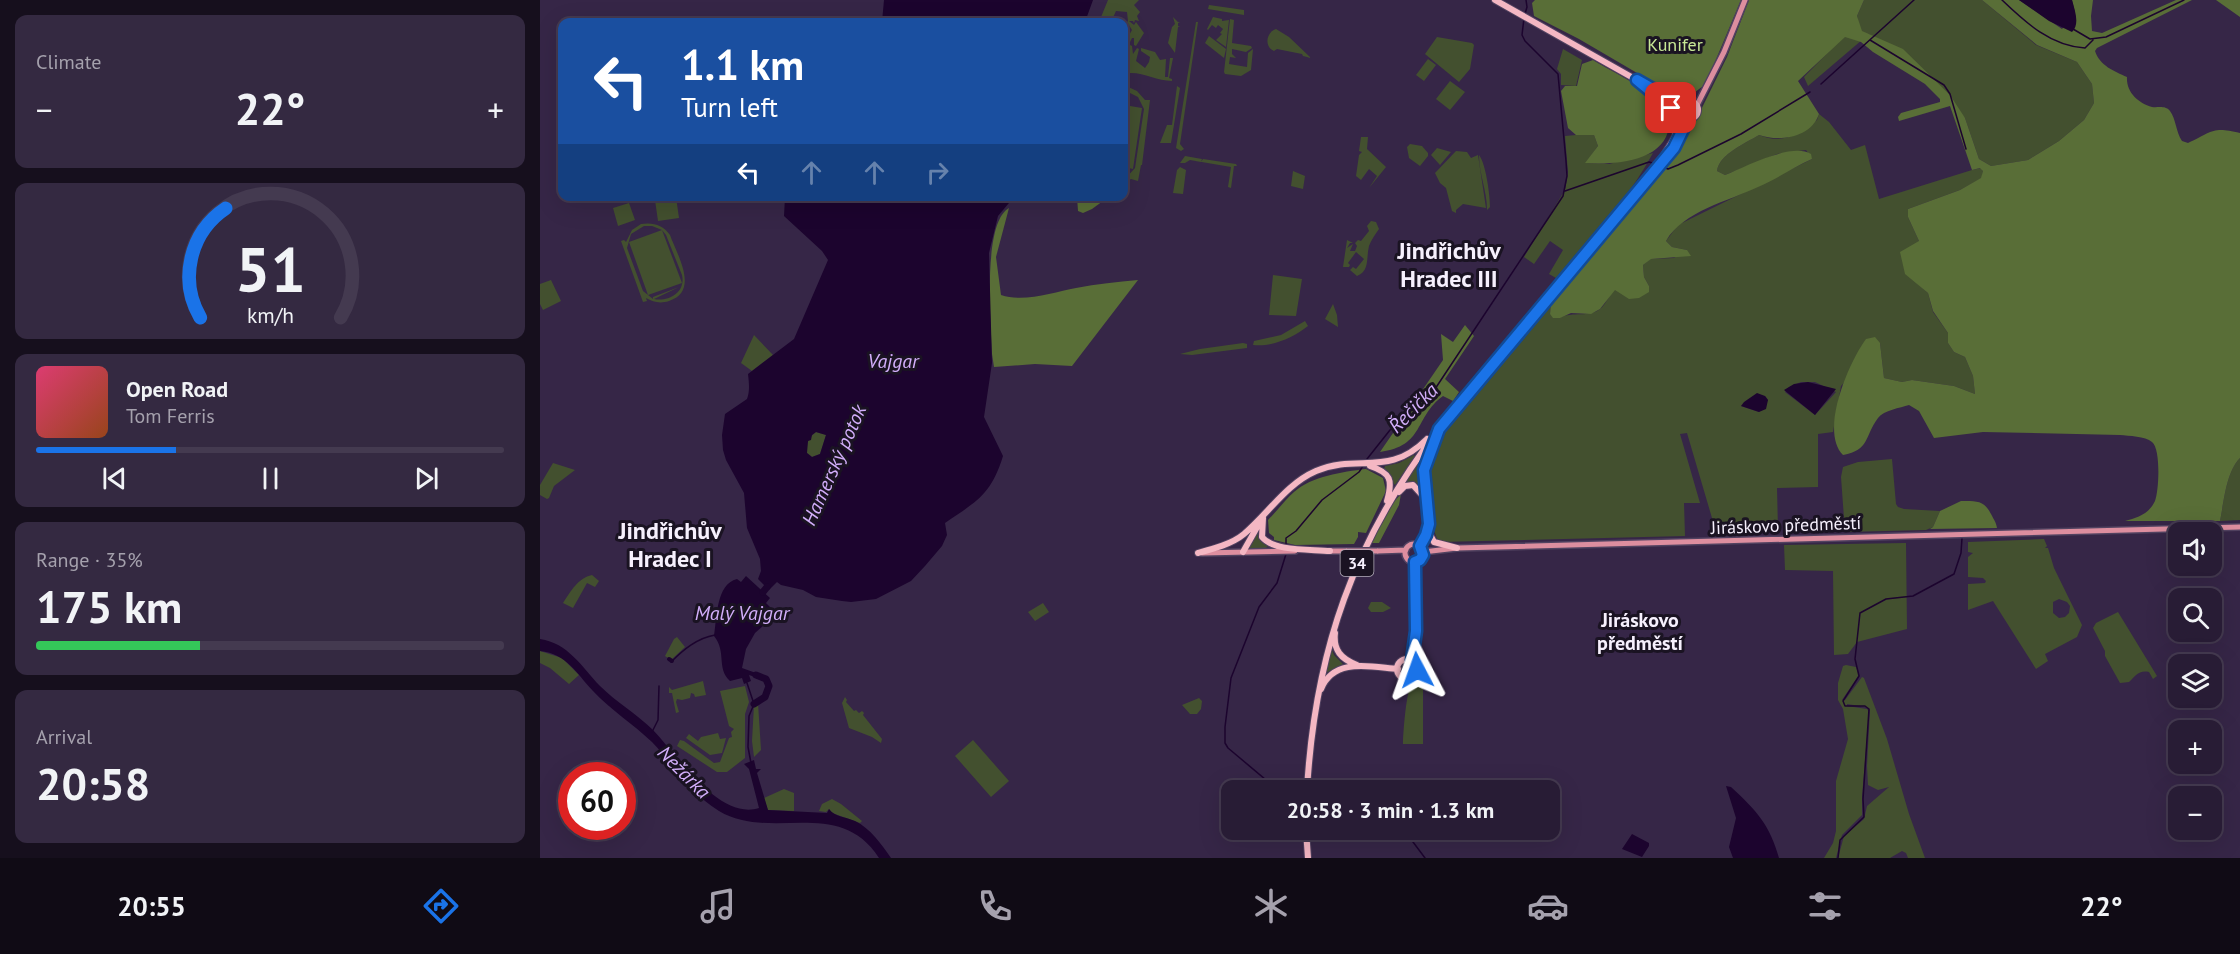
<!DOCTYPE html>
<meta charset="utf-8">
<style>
:root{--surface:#281c35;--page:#342941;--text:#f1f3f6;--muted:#a5a1ad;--line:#443a50;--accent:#1a73e8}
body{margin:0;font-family:"PT Sans",sans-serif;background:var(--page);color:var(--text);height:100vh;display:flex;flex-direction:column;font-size:22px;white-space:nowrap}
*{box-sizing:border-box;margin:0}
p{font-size:20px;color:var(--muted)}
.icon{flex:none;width:33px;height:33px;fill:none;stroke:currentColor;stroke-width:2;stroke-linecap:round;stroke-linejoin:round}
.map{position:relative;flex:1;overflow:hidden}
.sheet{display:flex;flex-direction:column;gap:15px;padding:15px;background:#160f1d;width:540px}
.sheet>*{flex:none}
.banner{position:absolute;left:18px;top:18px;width:570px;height:183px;border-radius:12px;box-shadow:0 6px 24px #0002,0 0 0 2px var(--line);background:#1a4fa0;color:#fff;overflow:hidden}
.fabs{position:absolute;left:1628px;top:522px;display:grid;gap:12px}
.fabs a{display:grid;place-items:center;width:54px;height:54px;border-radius:12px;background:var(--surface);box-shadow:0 6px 24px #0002,0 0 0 2px var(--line);font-size:30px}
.speed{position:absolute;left:18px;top:762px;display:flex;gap:12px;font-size:30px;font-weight:700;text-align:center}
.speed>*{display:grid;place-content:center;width:78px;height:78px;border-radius:50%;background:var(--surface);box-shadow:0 6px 24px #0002,0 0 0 2px var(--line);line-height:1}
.speed .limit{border:9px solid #d22;background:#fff;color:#111}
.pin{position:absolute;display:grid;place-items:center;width:51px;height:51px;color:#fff;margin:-26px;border-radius:12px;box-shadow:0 3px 9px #0006}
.me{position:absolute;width:66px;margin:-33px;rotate:356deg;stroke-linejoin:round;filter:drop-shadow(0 0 4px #0008)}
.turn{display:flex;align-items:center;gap:21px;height:126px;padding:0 24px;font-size:27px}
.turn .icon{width:78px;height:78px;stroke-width:2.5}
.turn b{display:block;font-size:42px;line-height:51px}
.lanes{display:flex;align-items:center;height:57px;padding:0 24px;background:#0003;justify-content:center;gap:30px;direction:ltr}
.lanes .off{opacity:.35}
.big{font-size:45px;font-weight:700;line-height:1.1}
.sheet .card{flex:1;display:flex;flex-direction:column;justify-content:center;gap:9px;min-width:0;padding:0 21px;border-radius:12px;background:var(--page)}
.sheet .dial{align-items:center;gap:0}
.dial svg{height:156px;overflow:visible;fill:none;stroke:var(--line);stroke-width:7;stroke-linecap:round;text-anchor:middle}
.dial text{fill:var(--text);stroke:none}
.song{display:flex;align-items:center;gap:18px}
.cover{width:72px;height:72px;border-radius:9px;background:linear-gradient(135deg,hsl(340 70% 55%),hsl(20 70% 35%))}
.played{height:6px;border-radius:3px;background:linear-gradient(90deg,var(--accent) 30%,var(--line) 30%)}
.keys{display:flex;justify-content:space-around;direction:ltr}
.heat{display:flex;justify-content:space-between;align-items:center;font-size:33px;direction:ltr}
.charge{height:9px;border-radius:4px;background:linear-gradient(90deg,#34c759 35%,var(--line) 0)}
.trip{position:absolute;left:681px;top:780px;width:339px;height:60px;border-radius:12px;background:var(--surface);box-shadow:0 6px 24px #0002,0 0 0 2px var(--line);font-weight:700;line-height:60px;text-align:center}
.tab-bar{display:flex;height:96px;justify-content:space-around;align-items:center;background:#100b15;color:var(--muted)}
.tab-bar .icon{width:42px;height:42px}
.tab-bar .selected{color:var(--accent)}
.tab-bar b{font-size:27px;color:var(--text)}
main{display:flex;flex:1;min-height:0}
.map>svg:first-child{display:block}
.green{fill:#43502f;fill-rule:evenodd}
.forest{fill:#596e37}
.water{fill:#1c042e;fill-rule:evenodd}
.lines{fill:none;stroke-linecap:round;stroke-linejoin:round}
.stream{stroke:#1c042e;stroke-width:1.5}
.canal{stroke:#1c042e;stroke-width:4}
.river{stroke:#1c042e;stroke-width:7}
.secondary-casing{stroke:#514260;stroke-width:8}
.primary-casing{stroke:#514260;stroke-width:8}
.secondary{stroke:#dd8e9f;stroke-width:5}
.primary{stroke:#f4b7c3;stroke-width:6}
.secondary-bridge-casing{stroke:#514260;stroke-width:8;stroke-linecap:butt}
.secondary-bridge{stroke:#dd8e9f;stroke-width:5}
.route-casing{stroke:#114b97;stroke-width:15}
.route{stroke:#1a73e8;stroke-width:10}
.labels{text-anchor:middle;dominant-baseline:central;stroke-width:6;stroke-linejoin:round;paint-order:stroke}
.shield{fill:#1a1322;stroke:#b4aebb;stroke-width:1.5}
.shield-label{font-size:16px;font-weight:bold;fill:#f6f0fd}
.park-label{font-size:18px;fill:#c8e896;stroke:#1a1322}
.street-label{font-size:18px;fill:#f6f0fd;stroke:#1a1322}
.water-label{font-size:20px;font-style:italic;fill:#d2aefa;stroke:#1a1322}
.neighbourhood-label{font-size:20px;font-weight:bold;fill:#f6f0fd;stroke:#1a1322}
.district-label{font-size:24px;font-weight:bold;fill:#f6f0fd;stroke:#1a1322}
</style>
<main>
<section class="sheet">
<div class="card"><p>Climate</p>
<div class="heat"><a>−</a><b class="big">22°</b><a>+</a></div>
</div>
<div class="card dial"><svg viewBox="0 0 100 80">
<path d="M14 69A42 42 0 1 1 86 69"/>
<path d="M14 69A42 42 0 0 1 27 13" stroke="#1a73e8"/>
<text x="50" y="56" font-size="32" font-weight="700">51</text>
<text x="50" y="72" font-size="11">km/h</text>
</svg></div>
<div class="card">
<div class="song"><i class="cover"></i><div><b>Open Road</b><p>Tom Ferris</p></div></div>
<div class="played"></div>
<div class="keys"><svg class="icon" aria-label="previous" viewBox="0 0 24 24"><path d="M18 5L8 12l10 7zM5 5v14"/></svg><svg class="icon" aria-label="pause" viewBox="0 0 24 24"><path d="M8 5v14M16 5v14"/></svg><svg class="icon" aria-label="next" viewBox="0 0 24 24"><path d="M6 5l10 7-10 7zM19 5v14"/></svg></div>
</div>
<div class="card"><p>Range · 35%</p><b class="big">175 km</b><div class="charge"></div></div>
<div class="card"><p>Arrival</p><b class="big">20:58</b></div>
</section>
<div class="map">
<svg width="1700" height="858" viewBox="0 0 1700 858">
<rect width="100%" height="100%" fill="#362647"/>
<!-- green -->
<path class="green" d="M568 0H599L594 5 600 12 597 16 599 21 595 20 594 23 593 21H589L594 25 596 22 604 33 596 46 594 45V38H592L589 44 585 42 592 30 587 22 588 21 587 12 576 11 571 22H559Z
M1324 0H1442L1496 45 1537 62 1552 84 1554 103 1544 120 1519 141 1488 160 1451 166 1439 159 1425 118 1329 34 1268 86 1264 77 1318 22 1317 16Z
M669 5 704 10V15L668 9Z
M633 17 638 22H640L638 23V26H640L638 27 635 53 628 43 632 27 635 24Z
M673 17 682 19V21L689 20 686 47 676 40 682 34 680 33 683 29 678 25 676 28 672 25 668 30 667 29Z
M690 19 694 20 692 43 711 46 712 48 706 52 692 49V54L696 58 690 57 689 64 707 67 708 53 713 49 711 70 701 76 685 74 684 72Z
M656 22H658L640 144 644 149 641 151 636 148Z
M736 29 749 37 771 58 763 56 762 54 737 49 734 51C724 47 726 32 736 29Z
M669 36 686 49 684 58 665 43Z
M897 37 932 43 934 45 930 69 919 82 885 54Z
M584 44 585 52 590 45 592 46 593 54 597 48 599 49 596 61 605 68 609 62 610 57 601 51V48L615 52 620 60 626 59 625 77H628L630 58H633L629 78 632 79V81C615 81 600 70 584 74Z
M1023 49 1042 60 1036 86 1021 85V74L1017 69Z
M888 59 896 65 884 81 876 75Z
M910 81 925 92 910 110 896 99Z
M586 86 597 91 605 100H610L602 165H601L598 181 591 179 584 183V180L595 168 604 109 598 97 584 90V87Z
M637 86 640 88 631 143H620L627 125H632Z
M584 105 602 108 593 169 584 167Z
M1279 114 1289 122 1311 150 1325 145 1339 199 1432 170 1441 168 1443 171 1442 178 1420 190 1368 209V217L1379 241 1378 284 1388 293 1393 312 1408 333V343L1414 352 1425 357 1433 376 1435 394 1414 386 1372 380 1362 382 1344 378 1340 343 1301 386 1293 432 1278 434V487L1237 488 1238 529 1203 530 1202 534 1177 535 1147 433 1140 434 1160 503H1144L1145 536 899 542C891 530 885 484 887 470 888 460 892 451 897 442L1011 303 1010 314 1019 318C1033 311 1049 318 1060 309 1067 303 1069 295 1075 289L1109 286 1104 277 1103 265 1110 259 1134 258 1147 250 1132 247 1126 241 1138 225 1272 159 1266 150 1237 154 1185 175 1177 171C1179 154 1206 143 1219 135 1245 145 1255 134 1277 120ZM1261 382H1275L1296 392 1275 415 1245 392 1249 387ZM1225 396 1228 400 1219 412 1201 406Z
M1036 135H1054L1058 146 1046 163 1069 164 1113 153C1088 200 1051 238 1016 278L1009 274 1023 250 1010 241 994 264 984 257 1025 190 1028 172 1025 136Z
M821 137H828L827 149 846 167 829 188 837 176 829 169 821 180 816 176 819 155 822 152 819 151Z
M870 144 882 146 888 153V156L880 166 869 158 867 147Z
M897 148 911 152 900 165 891 155Z
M916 151 927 152 931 158 938 155 946 208 923 204 916 210V213L912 211 906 188 900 183 895 173Z
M939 155C946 164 950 195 950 207L947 210C947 191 939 174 939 155Z
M645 156 662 159 661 162 663 159 696 164 697 166H694L691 188 688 187 691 167 650 160 645 163H640Z
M640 167 646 170 643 194 633 193 637 170Z
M753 171 765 176 763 189 751 186Z
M136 197 139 218 118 221 115 200Z
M89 203 95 220 78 226 73 208Z
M831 221 836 222 839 229C835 235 831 240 829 246 826 258 830 271 817 276L810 270 813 267 816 269 824 259 816 252 808 263 810 265 809 267H803L807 240 813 243H810L807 248 813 244 810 251H815L817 246 815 243 818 240 821 241 829 231 827 226Z
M101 224C113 222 123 225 130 235 137 255 160 291 129 301 120 304 113 302 106 298L107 301 103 302 81 241 84 240 86 242 92 230ZM104 226H112L122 230 89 242 108 295 142 283 122 230 126 235 142 275C146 292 129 302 114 299L139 287 113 297V299L103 291 87 248 91 234Z
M733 275 762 279 756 316 729 315Z
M11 280 21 301 3 310 0 304V284Z
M793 304 797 315 798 327 785 319Z
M765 321 768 326C753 338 732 347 713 345L714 341 741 335Z
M214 335 233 355 212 371 201 363Z
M703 343 707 344V348L652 355 640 354 660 349Z
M276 432 286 435 280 454 272 457 267 453C266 444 268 438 276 432Z
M874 455 875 456 855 485C851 482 849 473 844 469L845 466 859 463Z
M883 456 885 457 880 485 866 482Z
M1700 458V520L1680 521C1684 502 1686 472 1700 458Z
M1352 459 1356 504 1358 507 1364 509 1400 511 1393 527 1386 530 1305 532 1301 477 1303 467 1318 462Z
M13 463 35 470 14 486 9 498 7 499 0 495V485Z
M716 532 719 533 722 540 728 546 726 548H708Z
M1504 539 1507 546 1505 548H1508L1514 568 1542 625 1537 637 1505 654 1508 661 1496 669 1453 601 1428 610V584L1445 583 1446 581 1443 578 1428 577V557L1433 553 1428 552V542ZM1519 599 1527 602 1530 606 1529 613 1525 617 1519 618 1513 613V602Z
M1366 543 1367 629 1317 642 1308 654 1294 655 1293 571 1245 570 1244 545Z
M52 575 59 581 55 587 47 583 33 608 23 603C31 591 38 578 52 575Z
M831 602H842L851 608 843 612H831L828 608Z
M503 603 509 612 495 621 488 612Z
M1578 612 1617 676 1613 679 1609 672C1598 670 1596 676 1589 682L1580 683 1565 656V651L1553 628 1556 623Z
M137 637 145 647 131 660 125 656 134 639Z
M791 647 794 655 803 664 786 673Z
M0 651 22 658 39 675 29 684 10 668 0 663Z
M883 663V744H863C863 734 866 696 870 688 875 676 880 681 883 663Z
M1306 665 1316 667 1319 675 1302 700H1305L1322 677 1324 678 1347 739 1369 814 1385 858H1368L1366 853 1362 851 1350 858H1298L1304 836 1324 819 1327 806 1349 787 1338 790 1328 785 1327 766 1330 710 1326 707 1307 704V706L1327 709 1329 712 1322 797V815L1302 835 1296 858H1284L1293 843 1296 831V781L1308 739 1303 709 1298 700V683L1303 666Z
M163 681 166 695 155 697 154 694 151 693 150 698 142 700 137 699 136 702 139 712 136 713 132 693H129V687L132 690Z
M205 686 209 702 205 714V758L187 772H177L137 746 140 740 144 741 174 763 180 762 189 738 192 737 191 732 194 729 189 726 180 691Z
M305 697 307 700 306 702 314 711 316 710 319 713 322 711 324 713 323 715 342 739 341 743 332 737 309 728 302 703Z
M659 698 662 701 661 709 657 714H650L642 705Z
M218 703 221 750 214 757 212 741 214 705Z
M178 733 180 739 186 738 182 753 170 755 146 738 149 734 158 741 161 737Z
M433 740 469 781 451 797 415 756Z
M244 789 254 793V811L228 810 224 798Z
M292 799 301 804 322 821 320 823 292 813 289 809 286 812 279 811 282 804Z"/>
<!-- forest -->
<path class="forest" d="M995 0H1201L1169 76 1163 86 1150 96 1133 94 1039 39 994 16 992 3Z
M1209 0H1324L1317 16 1322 31 1363 49 1410 95 1425 118 1439 159 1451 166 1488 160 1519 141 1544 120 1554 103 1552 84 1537 62 1497 45 1442 0H1479L1522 29 1535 13 1532 0H1553L1551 16 1552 31 1562 33 1636 0H1652L1557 48 1555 51C1560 66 1574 71 1587 77 1586 92 1598 103 1612 107 1618 108 1625 105 1630 111 1636 119 1636 132 1642 141L1648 143C1672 132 1672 126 1700 133V458C1686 472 1684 502 1680 521H1585C1597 518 1609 514 1615 501 1619 491 1621 449 1612 442 1605 436 1589 436 1580 435L1443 432 1394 438 1379 411 1369 405C1360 408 1344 410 1338 418 1324 437 1330 450 1303 455 1279 431 1309 362 1326 339L1335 337 1340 343 1344 378 1362 382 1372 380 1414 386 1435 394 1433 376 1425 357 1414 352 1408 343V333L1393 311 1388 293 1365 274 1360 252 1379 241 1368 217V209L1420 190 1441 178 1443 171 1440 168 1432 170 1410 106 1359 121 1358 117 1361 113 1400 102V99L1385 84 1333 52 1321 42 1305 37 1258 81 1279 114C1271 138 1239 142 1219 135 1206 143 1179 154 1177 171L1185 175C1205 167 1252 142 1271 154L1272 159C1254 167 1237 179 1218 187 1189 201 1143 211 1126 241L1132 247 1147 250 1151 256 1111 259 1103 265 1104 277 1109 286V292L1099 298 1089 299 1075 290 1060 309 1051 314 1031 313 1020 318H1013L1010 314 1011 303 1134 156 1154 124 1187 57Z
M1676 0H1700V17Z
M1053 60C1074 73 1106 87 1122 105 1128 111 1130 119 1129 126 1125 162 1074 165 1045 163L1058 146 1054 135H1036L1028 128 1021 91 1025 86H1037L1042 64Z
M539 197H557L580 202 563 201 552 209 543 213 538 211 537 197Z
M469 208 456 257 461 295C484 303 514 292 536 288 557 284 577 282 598 280L532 366 495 364 454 367 452 354C451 325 442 223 469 208Z
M925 325 934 336 905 379 919 392 913 401 903 396C874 417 885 446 840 452L903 360 901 334 913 342Z
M826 469 843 478 846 491 826 533 818 532V537L814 544 755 545 734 540V537L729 533 728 520C737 511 745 500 754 492 772 476 802 472 826 469Z
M861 494 859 505 839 543H830L851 505Z
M1421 501C1436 501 1444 500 1451 514 1454 520 1456 522 1457 528L1390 529 1393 527 1400 511Z"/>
<!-- water -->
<path class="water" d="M344 0H553L545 22H342Z
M1479 0H1532C1535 11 1540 24 1532 32L1509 21Z
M245 197H474L458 216 449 253 452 363 444 417 463 456C451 495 437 501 405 523L407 535 402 546 385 566 371 581 336 599 311 602 302 601 276 597 263 590 241 585 237 582 229 590 218 579 221 571 220 559 207 528 204 493 186 460 183 450 182 435 185 414 207 399C210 391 209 383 208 374L254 339 288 260 282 251 244 216ZM276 432 286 435 280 454 272 457 267 453 268 441 271 440 272 435Z
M1268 382 1296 389 1275 415 1244 390 1254 384Z
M1217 393 1225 396 1228 400 1226 409 1219 412 1201 406 1204 402Z
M206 576 230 598 226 603 230 607 225 624 215 633 206 649 202 668 216 673 215 677 209 675 211 681 204 684 202 678 190 681C176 668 187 652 174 636 177 618 176 584 197 579L201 582Z
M0 639C28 643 42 667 60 686 76 702 97 714 113 730 136 754 179 821 219 808L209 769 204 764 214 760 216 769H221L217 773 228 810 287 813 289 809C295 817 306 817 315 821 330 828 342 845 351 858H339C299 796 231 842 179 811 151 794 134 765 112 742 93 724 71 710 53 691 36 673 27 654 0 651Z
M1186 786 1191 787C1216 810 1230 825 1239 858H1193L1189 847 1196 818Z
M1092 834 1109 843V846L1102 857 1082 849Z"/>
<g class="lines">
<!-- stream -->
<path class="stream" d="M1462 0C1486 23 1511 46 1545 48L1553 40
M985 14 987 7 986 0
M1533 29 1550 39 1566 37 1644 0
M1330 40 1404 85 1410 94 1426 149
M1281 84 1374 0
M1121 166 1128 169 1138 165 1201 134 1270 92
M1025 191 1109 162 1116 164
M827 459 850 430 895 389 1023 196 1027 176 1026 161 1018 74 985 41 982 35 984 18
M746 546V538L756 531 782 500 819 472 823 466
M131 662C143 650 157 638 175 635
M207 683 214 704 209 716 208 747 211 763
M112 732 118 720 119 686
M738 790 688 748 685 743V727L691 678 719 607 737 583 746 554
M864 830 885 858
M1298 858 1300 840 1324 817 1323 799 1329 709 1325 706H1305L1303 701 1319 676 1315 659 1320 613 1346 599 1373 596 1414 574 1421 553 1422 538"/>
<!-- canal -->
<path class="canal" d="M129 659 132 661"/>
<!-- river -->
<path class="river" d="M223 592 227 587
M214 704 225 697 229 686 226 679 216 675"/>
<!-- secondary casing -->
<g class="secondary-casing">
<path id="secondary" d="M1157 105 1184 52 1205 0
M865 553a9 9 0 1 1 18 0a9 9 0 1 1-18 0Z
M788 551H807
M837 551 866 550
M883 552 917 548 1700 527
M662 553 755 551"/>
</g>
<!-- primary casing -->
<g class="primary-casing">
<path id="primary" d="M955 0 1141 105
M1109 90C1124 102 1144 114 1135 136 1132 144 1126 150 1123 157
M1140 110a9 9 0 1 1 18 0a9 9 0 1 1-18 0Z
M830 466C851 473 853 480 847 501
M859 492 865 486 873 485 883 496
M723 518 722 537C734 552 771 549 790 551
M888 531 894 542 917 548
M880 546C894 523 883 500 883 475 883 462 890 450 895 438
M703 552 720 522
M658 553C673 549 692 544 704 534 728 514 746 484 776 471 819 453 848 478 887 439
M795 633C793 650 801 659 817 665
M857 669a10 10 0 1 1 20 0a10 10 0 1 1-20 0Z
M872 660 875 644V562
M781 689C794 657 831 667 858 669
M767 790C775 651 814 540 899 429L1134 148 1148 119
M766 830 768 858"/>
</g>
<!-- secondary -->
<use href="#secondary" class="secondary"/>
<!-- primary -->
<use href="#primary" class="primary"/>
<!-- secondary-bridge casing -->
<g class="secondary-bridge-casing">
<path id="secondary-bridge" d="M807 551H837"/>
</g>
<!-- secondary-bridge -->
<use href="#secondary-bridge" class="secondary-bridge"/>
</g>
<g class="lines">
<!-- route casing -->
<g class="route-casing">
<path id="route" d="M877 670 876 664 872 660 876 631 875 562 880 560 883 555 880 546 886 535 889 524 884 470 899 429 1134 148 1148 119 1140 112 1141 105 1097 80 1131 108"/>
</g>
<!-- route -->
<use href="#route" class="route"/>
</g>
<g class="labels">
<!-- shield labels -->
<rect class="shield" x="800.5" y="550" width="33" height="26" rx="4.5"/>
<g class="shield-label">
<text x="817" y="563">34</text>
</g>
<!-- park labels -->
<g class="park-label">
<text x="1135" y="44">Kunifer</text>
</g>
<!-- street labels -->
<g class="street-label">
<text transform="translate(1246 525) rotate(-2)">Jiráskovo předměstí</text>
</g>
<!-- water labels -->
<g class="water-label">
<text x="353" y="361">Vajgar</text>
<text transform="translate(873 408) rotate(-45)">Řečička</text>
<text transform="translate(294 465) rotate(-66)">Hamerský potok</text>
<text x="202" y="613">Malý Vajgar</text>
<text transform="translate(144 772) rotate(45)">Nežárka</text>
</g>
<!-- neighbourhood labels -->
<g class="neighbourhood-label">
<text x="1100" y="620">Jiráskovo<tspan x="1100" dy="23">předměstí</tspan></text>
</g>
<!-- district labels -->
<g class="district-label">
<text x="909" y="250">Jindřichův<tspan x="909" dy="28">Hradec III</tspan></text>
<text x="130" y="530">Jindřichův<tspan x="130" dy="28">Hradec I</tspan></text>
</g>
</g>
</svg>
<div class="fabs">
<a><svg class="icon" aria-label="sound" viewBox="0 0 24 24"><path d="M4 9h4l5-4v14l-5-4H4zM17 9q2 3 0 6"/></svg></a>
<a><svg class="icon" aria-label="search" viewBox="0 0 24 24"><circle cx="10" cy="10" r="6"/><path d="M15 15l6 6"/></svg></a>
<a><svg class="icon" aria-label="layers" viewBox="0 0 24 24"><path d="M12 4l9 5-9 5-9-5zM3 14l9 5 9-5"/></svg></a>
<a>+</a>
<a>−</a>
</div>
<div class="speed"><div class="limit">60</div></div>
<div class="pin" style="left:1131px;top:108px;background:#d93025"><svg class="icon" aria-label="arrive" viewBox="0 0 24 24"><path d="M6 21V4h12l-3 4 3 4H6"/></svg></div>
<svg class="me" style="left:877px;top:670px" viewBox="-20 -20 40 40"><path d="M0-17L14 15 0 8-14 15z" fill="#1a73e8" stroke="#fff" stroke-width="4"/></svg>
<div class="trip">20:58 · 3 min · 1.3 km</div>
<div class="banner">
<div class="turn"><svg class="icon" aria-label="left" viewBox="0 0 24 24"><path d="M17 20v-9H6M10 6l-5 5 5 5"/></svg><div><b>1.1 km</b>Turn left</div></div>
<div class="lanes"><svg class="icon" aria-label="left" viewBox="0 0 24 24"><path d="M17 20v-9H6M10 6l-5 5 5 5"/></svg><svg class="icon off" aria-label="ahead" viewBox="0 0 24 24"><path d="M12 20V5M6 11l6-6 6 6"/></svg><svg class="icon off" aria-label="ahead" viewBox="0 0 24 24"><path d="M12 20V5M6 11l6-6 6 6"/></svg><svg class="icon off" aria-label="right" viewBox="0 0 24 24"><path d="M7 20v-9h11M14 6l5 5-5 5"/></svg></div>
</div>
</div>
</main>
<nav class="tab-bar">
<b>20:55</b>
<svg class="icon selected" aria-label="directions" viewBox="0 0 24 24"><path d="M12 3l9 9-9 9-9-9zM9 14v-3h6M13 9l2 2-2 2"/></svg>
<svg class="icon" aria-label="music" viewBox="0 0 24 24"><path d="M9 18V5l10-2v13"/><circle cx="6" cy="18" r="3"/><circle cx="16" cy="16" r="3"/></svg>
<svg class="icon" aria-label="phone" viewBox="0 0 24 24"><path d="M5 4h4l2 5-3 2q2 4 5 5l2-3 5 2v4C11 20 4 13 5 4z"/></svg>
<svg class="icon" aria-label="climate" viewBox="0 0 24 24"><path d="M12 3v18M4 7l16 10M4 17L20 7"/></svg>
<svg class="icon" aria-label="car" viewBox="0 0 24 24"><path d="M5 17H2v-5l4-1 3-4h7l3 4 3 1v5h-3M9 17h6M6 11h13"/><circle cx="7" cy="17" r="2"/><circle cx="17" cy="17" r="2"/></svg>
<svg class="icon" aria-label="filters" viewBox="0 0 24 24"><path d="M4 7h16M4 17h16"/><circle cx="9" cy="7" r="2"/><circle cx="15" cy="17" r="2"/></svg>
<b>22°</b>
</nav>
